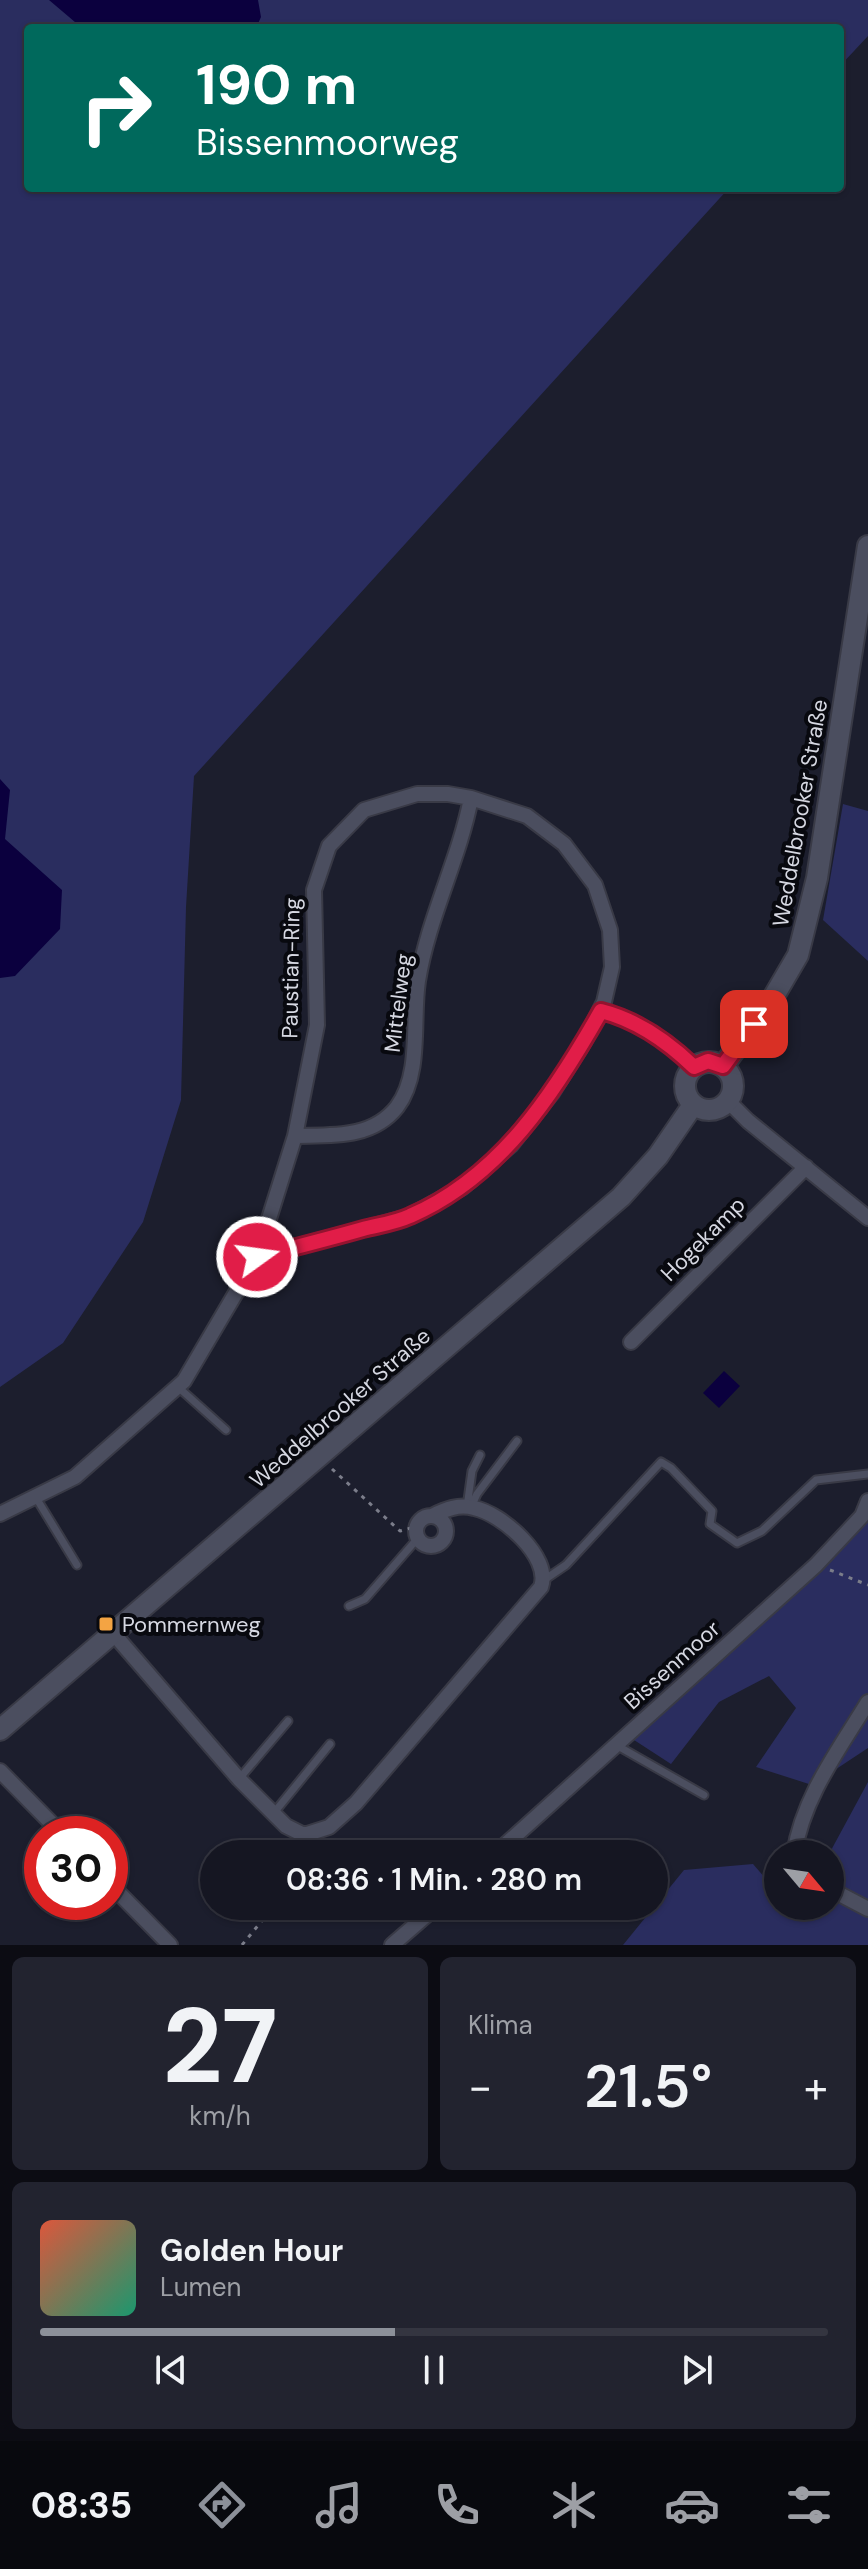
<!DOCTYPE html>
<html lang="de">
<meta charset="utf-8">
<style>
:root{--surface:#151622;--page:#22232f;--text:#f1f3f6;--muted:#9d9fa5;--line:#343540;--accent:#8c9099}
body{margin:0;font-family:"DM Sans",sans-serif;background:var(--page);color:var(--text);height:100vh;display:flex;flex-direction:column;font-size:30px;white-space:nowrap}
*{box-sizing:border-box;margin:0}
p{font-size:26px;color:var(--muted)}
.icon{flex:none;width:44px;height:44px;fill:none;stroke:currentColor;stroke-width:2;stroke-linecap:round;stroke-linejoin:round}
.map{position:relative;height:1945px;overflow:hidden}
.details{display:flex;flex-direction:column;gap:12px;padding:12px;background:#0c0c13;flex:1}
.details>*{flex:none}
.hud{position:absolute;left:24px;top:24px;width:820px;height:168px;border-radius:8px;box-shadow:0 2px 6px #0004,0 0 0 2px var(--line);background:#00695c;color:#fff;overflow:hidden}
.needle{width:52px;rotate:119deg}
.fabs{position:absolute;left:764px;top:1840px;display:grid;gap:16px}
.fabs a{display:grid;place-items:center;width:80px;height:80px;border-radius:50%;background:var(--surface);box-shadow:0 2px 6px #0004,0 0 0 2px var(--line);font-size:40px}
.speed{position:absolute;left:24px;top:1816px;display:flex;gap:16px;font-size:40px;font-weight:700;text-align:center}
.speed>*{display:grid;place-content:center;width:104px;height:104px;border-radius:50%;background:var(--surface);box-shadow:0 2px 6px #0004,0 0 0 2px var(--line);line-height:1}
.speed .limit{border:12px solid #d22;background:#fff;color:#111}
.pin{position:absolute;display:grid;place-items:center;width:68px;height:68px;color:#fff;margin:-34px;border-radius:16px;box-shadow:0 4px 12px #0006}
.me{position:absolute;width:88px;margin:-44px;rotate:76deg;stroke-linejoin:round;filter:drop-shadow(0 0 6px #0008)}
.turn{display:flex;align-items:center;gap:28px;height:168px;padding:0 40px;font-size:36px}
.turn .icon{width:104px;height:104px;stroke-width:2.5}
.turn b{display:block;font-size:56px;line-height:68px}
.big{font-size:60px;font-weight:600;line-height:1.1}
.details .tile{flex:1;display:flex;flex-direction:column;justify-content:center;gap:12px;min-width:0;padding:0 28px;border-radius:12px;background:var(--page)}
.details .dial{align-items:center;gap:0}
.dial b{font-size:104px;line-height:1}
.song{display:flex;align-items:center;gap:24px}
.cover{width:96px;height:96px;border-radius:12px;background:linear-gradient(135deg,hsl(10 70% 55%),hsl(160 70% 35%))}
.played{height:8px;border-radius:4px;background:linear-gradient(90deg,var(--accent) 45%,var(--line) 45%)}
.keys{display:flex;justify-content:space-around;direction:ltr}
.heat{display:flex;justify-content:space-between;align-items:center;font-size:44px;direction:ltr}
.details .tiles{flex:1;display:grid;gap:12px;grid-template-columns:1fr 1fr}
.tile:last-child{grid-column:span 2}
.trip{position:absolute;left:200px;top:1840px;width:468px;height:80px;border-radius:40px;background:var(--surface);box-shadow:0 2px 6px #0004,0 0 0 2px var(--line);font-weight:600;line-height:80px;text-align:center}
.dock{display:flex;height:128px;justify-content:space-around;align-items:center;background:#08090e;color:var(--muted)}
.dock .icon{width:56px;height:56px}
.dock .on{color:var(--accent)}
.dock b{font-size:36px;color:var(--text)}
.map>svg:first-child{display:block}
.green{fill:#2a2d5f}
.water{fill:#0b003e}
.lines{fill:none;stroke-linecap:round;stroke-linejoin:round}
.lane-casing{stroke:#393a46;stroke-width:11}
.street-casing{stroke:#393a46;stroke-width:18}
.secondary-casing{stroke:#393a46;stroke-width:24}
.path{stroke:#7b7d8a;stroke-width:3;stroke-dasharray:4 6;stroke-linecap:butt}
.lane{stroke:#4b4e5f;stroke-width:7}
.street{stroke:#4b4e5f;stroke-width:14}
.secondary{stroke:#4b4e5f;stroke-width:20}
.route-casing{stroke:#92132f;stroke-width:20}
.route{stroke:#e11d48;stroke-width:14}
.poi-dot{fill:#f4a443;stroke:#08090f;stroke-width:3}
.labels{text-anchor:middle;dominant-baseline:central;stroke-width:8;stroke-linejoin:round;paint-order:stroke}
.street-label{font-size:22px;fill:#d6d8e2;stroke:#08090f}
.poi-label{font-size:22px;fill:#d6d8e2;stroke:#08090f;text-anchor:start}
</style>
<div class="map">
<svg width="868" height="1945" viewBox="0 0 868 1945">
<rect width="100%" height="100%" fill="#1c1e2d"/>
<!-- green -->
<path class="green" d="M0 0H868V36L840 66V28H28V188H729L194 776 186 907 181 1100 143 1222 63 1343 0 1387Z
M843 804 868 811V961L823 920Z
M868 1511V1748L812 1785 756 1767 796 1708 769 1676 719 1702 671 1764 631 1738Z
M868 1782V1945H623L684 1870 753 1864 771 1885 778 1883V1906H830L829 1854Z"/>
<!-- water -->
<path class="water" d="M49 0H258L261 17 256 28H82Z
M0 779 10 790 5 839 62 890 60 929 15 976 0 978Z
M724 1371 740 1386 719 1408 703 1393Z"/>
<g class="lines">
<!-- lane casing -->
<g class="lane-casing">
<path id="lane" d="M178 1387 226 1430
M35 1496 77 1565
M467 1507 472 1471 480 1455
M471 1507 477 1494 517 1441
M544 1580 566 1565 661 1462 671 1468 712 1511 710 1524 737 1543 762 1531 816 1480 868 1474
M349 1606 365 1599 418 1538
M616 1745 704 1795
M239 1779 288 1721
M273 1814 330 1744
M303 1854 304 1835"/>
</g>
<!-- street casing -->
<g class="street-casing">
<path id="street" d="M601 1011C637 1020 667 1041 694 1067
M728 1101 748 1121 868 1218
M295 1136C331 1135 372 1139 397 1107 422 1074 412 1019 418 981 428 918 459 860 471 798
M631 1342 806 1167
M0 1514 75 1477 184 1381 257 1257 295 1136 317 1025 314 890 329 846 364 810 417 794H448L471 798 527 816 564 844 595 885 610 930 612 967 604 1002 584 1042 552 1093 511 1145 463 1187 408 1217 257 1257
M416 1531a15 15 0 1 1 30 0a15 15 0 1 1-30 0Z
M113 1633 239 1779 286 1826 304 1835 329 1827 356 1803 541 1587C552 1557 501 1513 474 1508 459 1504 446 1509 432 1516
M0 1771 62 1834
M495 1854 816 1565 862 1516 868 1501
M794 1854C803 1797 838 1751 868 1702
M110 1884 170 1945
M830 1889 868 1909
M392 1945 437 1906"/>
</g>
<!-- secondary casing -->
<g class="secondary-casing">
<path id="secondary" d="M685 1086a24 24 0 1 1 48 0a24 24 0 1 1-48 0Z
M723 1066 770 1003 798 955 817 878 868 546
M0 1730 621 1197 658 1156 693 1105"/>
</g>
<!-- path -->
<path class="path" d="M332 1469 400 1531 411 1528 418 1523
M830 1570 868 1585
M242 1945 274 1906"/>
<!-- lane -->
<use href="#lane" class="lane"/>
<!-- street -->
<use href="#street" class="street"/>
<!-- secondary -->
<use href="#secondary" class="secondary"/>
</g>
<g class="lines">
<!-- route casing -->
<g class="route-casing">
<path id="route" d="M257 1257C292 1248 328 1239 363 1229 378 1225 395 1223 410 1216 500 1177 554 1094 601 1011 637 1020 667 1041 694 1067L708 1061 723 1066 754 1024"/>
</g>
<!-- route -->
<use href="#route" class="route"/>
</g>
<!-- markers -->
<rect class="poi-dot" x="98" y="1616" width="16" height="16" rx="4"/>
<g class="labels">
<!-- street labels -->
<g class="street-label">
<text transform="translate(800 813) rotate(-80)">Weddelbrooker Straße</text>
<text transform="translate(291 968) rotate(-89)">Paustian-Ring</text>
<text transform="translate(398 1003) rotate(-83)">Mittelweg</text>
<text transform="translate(703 1239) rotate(-45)">Hogekamp</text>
<text transform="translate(340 1408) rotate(-41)">Weddelbrooker Straße</text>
<text transform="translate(672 1665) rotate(-42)">Bissenmoor</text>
</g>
<!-- poi labels -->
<g class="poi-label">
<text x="122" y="1624">Pommernweg</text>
</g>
</g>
</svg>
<div class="fabs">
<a><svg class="needle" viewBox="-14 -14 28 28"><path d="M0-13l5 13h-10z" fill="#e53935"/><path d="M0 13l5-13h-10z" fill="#9d9fa5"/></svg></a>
</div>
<div class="speed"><div class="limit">30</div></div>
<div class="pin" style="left:754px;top:1024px;background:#d93025"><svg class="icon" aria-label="arrive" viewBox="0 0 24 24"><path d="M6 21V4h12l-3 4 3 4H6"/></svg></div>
<svg class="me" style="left:257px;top:1257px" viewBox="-20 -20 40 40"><circle r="17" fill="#e11d48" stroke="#fff" stroke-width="3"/><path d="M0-11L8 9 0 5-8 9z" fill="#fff"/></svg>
<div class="trip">08:36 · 1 Min. · 280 m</div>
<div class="hud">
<div class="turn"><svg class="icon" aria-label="right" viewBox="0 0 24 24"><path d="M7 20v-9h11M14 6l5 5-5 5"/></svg><div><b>190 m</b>Bissenmoorweg</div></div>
</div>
</div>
<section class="details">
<div class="tiles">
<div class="tile dial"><b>27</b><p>km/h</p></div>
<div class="tile"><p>Klima</p>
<div class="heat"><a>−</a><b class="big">21.5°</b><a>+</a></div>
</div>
<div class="tile">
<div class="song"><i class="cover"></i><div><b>Golden Hour</b><p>Lumen</p></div></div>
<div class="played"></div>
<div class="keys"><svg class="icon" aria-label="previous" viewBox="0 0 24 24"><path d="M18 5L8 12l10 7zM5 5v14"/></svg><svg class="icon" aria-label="pause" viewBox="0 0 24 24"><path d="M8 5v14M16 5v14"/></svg><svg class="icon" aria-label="next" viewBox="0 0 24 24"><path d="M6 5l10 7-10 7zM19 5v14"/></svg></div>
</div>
</div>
</section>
<nav class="dock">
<b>08:35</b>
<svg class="icon on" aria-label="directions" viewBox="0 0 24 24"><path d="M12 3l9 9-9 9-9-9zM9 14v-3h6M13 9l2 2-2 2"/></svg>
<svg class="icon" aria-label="music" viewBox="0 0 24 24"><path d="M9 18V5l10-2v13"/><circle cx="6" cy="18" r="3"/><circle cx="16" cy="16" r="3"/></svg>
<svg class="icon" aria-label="phone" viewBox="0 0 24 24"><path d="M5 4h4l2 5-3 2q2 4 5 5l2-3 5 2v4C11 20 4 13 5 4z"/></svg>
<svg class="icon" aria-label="climate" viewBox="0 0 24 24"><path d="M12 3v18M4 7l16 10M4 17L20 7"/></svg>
<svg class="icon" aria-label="car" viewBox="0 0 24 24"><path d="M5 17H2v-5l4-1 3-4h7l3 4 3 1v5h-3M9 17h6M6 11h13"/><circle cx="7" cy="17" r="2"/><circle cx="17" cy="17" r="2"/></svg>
<svg class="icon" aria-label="filters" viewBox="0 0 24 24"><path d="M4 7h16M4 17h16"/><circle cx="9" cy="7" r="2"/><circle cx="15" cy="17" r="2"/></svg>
</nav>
